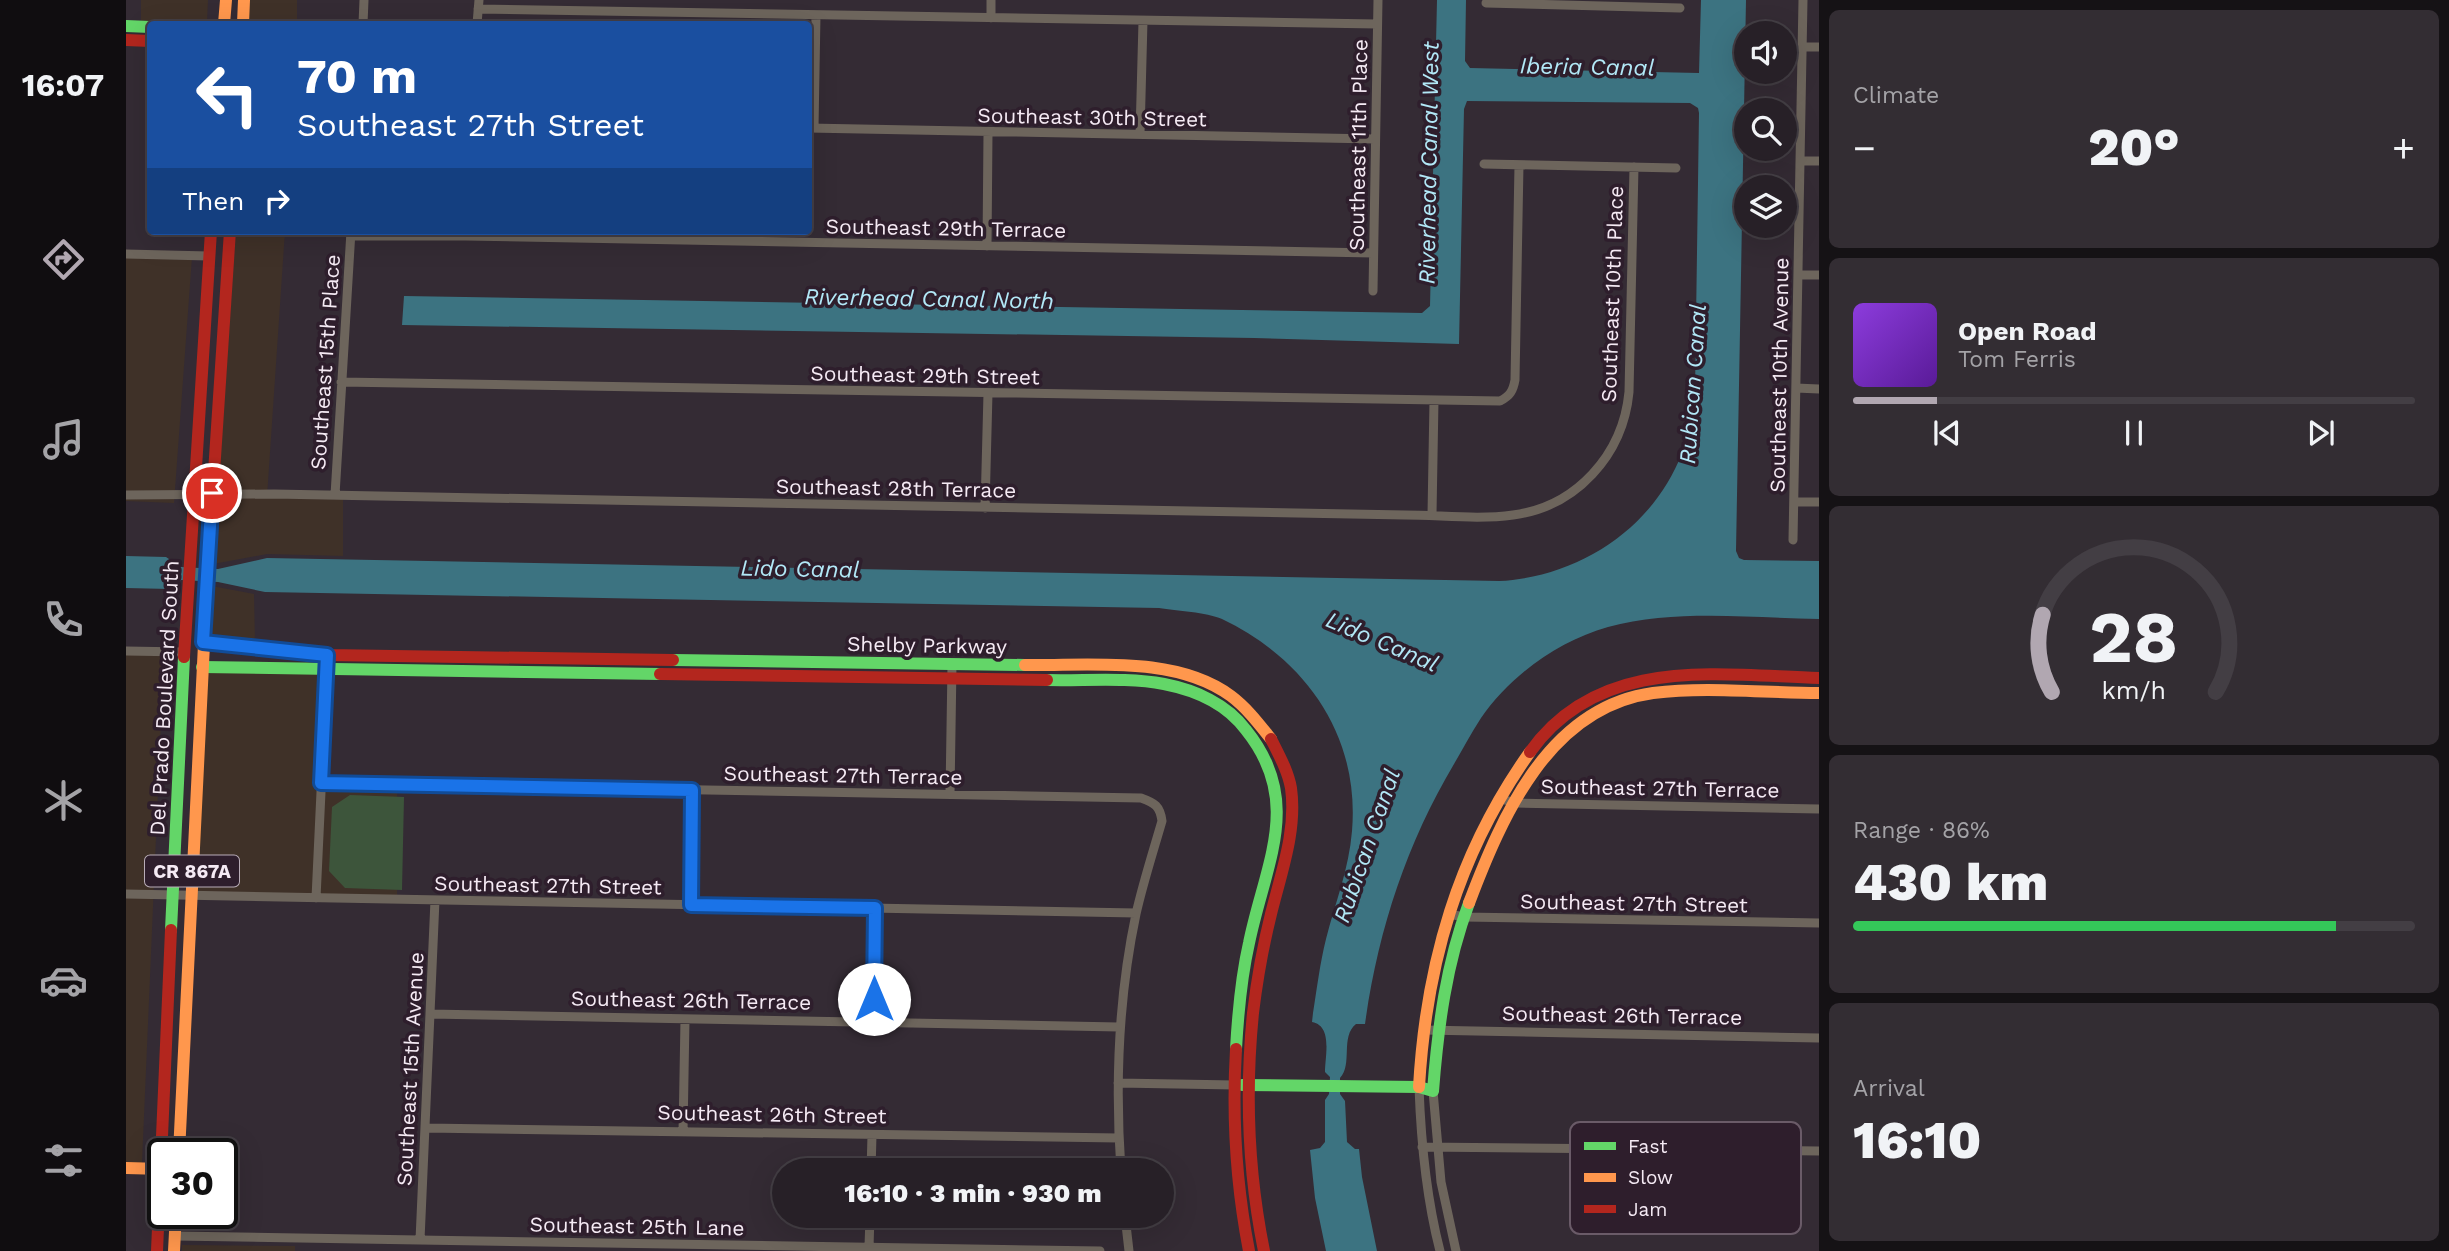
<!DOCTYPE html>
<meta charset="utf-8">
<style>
:root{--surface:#272027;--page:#332d33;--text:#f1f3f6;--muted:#a4a3a7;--line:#433e44;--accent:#b1a7b1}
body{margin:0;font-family:"Work Sans",sans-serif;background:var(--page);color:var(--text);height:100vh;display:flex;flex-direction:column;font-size:26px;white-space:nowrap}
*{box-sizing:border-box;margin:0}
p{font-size:23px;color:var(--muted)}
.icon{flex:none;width:38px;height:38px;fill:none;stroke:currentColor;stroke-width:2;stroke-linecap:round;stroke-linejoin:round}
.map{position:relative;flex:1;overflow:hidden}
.panel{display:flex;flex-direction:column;gap:10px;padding:10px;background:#151215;width:630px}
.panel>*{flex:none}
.hud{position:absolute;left:21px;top:21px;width:665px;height:214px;border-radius:7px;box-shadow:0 7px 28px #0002,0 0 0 2px var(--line);background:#1a4fa0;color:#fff;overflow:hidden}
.fabs{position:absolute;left:1608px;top:21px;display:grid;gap:14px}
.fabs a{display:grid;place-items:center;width:63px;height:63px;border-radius:50%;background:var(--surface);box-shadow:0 7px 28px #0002,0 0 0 2px var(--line);font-size:35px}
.speed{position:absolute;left:21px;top:1138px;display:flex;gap:14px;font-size:35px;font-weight:700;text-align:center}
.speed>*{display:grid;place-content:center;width:91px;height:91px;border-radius:50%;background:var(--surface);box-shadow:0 7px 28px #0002,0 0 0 2px var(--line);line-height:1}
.speed .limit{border:4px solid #111;border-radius:10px;background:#fff;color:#111}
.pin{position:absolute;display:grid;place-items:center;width:60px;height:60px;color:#fff;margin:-30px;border:4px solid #fff;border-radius:50%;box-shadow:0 2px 7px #0007}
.me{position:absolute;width:77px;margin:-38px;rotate:0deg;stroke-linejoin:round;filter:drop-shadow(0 0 5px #0008)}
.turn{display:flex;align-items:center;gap:24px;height:147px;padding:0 35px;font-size:32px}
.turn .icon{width:91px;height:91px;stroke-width:2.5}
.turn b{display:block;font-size:49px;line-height:60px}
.then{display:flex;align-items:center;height:66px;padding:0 35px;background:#0003;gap:14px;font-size:26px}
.big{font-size:52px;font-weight:800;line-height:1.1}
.panel .card{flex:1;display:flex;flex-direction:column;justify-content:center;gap:10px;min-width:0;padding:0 24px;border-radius:10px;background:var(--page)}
.panel .dial{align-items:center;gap:0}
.dial svg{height:182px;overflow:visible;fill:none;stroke:var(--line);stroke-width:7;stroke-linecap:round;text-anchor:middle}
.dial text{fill:var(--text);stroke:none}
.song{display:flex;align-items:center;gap:21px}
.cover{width:84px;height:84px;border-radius:10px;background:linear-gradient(135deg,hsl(270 70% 55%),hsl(270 70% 35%))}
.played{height:7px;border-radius:4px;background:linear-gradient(90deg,var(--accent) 15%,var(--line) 15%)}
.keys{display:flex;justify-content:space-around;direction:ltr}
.heat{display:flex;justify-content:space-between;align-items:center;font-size:38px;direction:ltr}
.charge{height:10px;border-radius:5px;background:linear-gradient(90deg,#34c759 86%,var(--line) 0)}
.trip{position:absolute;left:646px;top:1158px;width:402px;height:70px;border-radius:35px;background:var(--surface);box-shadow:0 7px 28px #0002,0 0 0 2px var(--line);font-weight:800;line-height:70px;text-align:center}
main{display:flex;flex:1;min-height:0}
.tabs{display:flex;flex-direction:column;width:126px;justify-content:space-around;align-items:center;background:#100d10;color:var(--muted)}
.tabs .icon{width:49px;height:49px}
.tabs .current{color:var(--accent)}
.tabs b{font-size:32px;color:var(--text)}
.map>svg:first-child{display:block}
.commercial{fill:#3f3128}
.green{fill:#3d553b}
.water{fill:#3c7381}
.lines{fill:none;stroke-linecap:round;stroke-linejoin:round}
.street{stroke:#6d655c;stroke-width:9}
.fast{stroke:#63d668;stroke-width:12}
.slow{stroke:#ff974d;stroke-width:12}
.jam{stroke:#b3261e;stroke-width:12}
.route-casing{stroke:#114b97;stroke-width:18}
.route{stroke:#1a73e8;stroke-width:12}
.labels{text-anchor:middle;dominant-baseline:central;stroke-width:7;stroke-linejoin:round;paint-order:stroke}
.shield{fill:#2e1e2c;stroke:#b9adb8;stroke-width:2}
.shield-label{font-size:19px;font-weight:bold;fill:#f5eaf4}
.street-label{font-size:21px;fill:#f5eaf4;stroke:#2e1e2c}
.water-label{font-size:23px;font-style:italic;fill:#b2e8f7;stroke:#2e1e2c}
.key{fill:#2e1e2c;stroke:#6a5b68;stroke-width:2}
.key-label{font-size:19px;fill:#f5eaf4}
</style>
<main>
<nav class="tabs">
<b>16:07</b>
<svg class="icon current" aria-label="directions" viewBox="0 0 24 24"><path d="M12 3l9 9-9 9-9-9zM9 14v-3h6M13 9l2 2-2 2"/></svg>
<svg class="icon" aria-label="music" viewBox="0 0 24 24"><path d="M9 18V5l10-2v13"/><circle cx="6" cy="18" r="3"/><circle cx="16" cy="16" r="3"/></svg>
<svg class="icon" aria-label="phone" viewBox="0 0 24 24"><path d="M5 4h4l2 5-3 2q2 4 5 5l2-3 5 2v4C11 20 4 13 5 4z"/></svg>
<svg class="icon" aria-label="climate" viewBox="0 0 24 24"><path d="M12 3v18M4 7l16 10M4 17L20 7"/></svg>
<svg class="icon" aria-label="car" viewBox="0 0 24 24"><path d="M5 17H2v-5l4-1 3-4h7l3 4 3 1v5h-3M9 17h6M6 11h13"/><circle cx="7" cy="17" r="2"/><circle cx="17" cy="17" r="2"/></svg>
<svg class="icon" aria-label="filters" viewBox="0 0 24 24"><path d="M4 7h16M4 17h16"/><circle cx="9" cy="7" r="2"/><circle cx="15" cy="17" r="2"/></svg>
</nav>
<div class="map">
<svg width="1693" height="1251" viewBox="0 0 1693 1251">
<rect width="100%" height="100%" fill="#342b34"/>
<!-- commercial -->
<path class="commercial" d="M15 0H82L81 22H15Z
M124 0H171V24H122Z
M110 231H159L141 497 217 492V556L141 554 87 564Z
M0 253 66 257 48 503 0 501Z
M86 586 128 594 129 643 83 638Z
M0 651H38L16 1163H0Z
M81 672 192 673 189 787 271 790V902L71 898Z
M56 1245 169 1246V1251H56Z"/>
<!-- green -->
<path class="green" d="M224 795 278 797 276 890 219 888 203 871 206 807Z"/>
<!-- water -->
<path class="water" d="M1311 0H1340L1339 61 1344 68 1573 73 1575 0H1620L1610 551 1613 558 1618 560 1693 561V619C1623 618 1549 609 1482 627 1432 641 1384 676 1355 718 1345 733 1337 749 1328 764 1280 845 1252 931 1239 1024H1230C1214 1037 1227 1064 1214 1078V1094L1219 1101 1221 1142 1229 1149H1233L1236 1177 1251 1251H1200L1189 1198 1184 1150 1194 1148 1199 1142V1100L1203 1094 1204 1077 1199 1072C1199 1056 1207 1026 1186 1022L1187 1013C1191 988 1194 963 1200 939 1209 903 1223 869 1226 831 1234 736 1180 659 1096 619 1080 612 1051 611 1033 608L139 592 92 582 55 580 44 589 0 588V556L40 557 55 567 92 569 141 558 1373 581C1452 577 1527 529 1556 453 1564 433 1566 412 1569 391L1573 113 1572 108 1564 103 1341 101 1338 109 1333 344 1128 338 276 325 278 296 1296 313 1304 306Z"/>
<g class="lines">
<!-- street -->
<path class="street" d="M1360 3 1554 8
M352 9 1251 24
M865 18V0
M237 24 238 0
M351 24 353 0
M1676 47H1693
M682 128 1249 139
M688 128 690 15
M1014 134 1017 21
M1674 161H1693
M1358 164 1550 168
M225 236H339L1247 253
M861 246 862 133
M0 254 83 256
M1672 275H1693
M1247 291 1252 0
M215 382 1374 401C1384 396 1387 391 1389 380L1393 165
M1670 388 1693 389
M0 495 148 494 1279 515C1314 515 1352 520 1387 515 1450 507 1497 455 1503 392L1508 167
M209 495 225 231
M1668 502H1693
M859 508 862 393
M1306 515 1308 400
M1667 540 1677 0
M0 651 58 652
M195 783 1015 798C1029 803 1034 806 1036 821 1027 852 1017 883 1010 914 992 999 989 1085 995 1171
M824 794 826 665
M1375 799 1390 803 1693 809
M0 894 1010 913
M190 898 201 665
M565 905 566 790
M1323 914 1338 917 1693 923
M304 1014 993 1027
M748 1022 749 908
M1298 1030 1693 1038
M992 1083 1109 1085
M1293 1087C1295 1143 1300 1197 1314 1251
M1307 1091 1315 1182 1330 1251
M300 1128 993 1138
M557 1132 559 1019
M1296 1147 1693 1151
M745 1171 746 1135
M999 1216 1003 1251
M48 1236 974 1251
M294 1240 309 900
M743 1247 744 1216"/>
<!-- fast -->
<path class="fast" d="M0 26 24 27
M547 660 899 665
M76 667 534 674
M921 680C958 681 1002 677 1038 684 1069 690 1101 704 1120 730 1178 802 1139 864 1123 943 1115 978 1112 1013 1110 1049
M45 930 58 657
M1116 1085 1293 1087 1307 1091C1312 1027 1320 964 1343 903"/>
<!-- slow -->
<path class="slow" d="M98 24 100 0
M117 24 118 0
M899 665C964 666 1050 655 1105 696 1121 708 1133 724 1145 739
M1343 903C1376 816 1423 707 1527 693 1581 686 1638 693 1693 693
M1293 1087C1300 964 1332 853 1404 752
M53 1153 82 563
M0 1168 37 1169
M48 1251 50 1213"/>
<!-- jam -->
<path class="jam" d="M0 40 24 41
M82 563 104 231
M77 642 201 655 547 660
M58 657 85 231
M534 674 921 680
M1404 752C1473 655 1590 675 1693 678
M1110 1049C1106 1117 1110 1184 1123 1251
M31 1251 45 930
M1138 1251C1122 1172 1119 1093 1127 1013 1131 980 1137 946 1145 914 1155 873 1171 831 1165 788 1162 771 1153 755 1145 739"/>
</g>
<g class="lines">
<!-- route casing -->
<g class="route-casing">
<path id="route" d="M86 493 77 642 201 655 195 783 566 790 565 905 749 908 748 999"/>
</g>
<!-- route -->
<use href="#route" class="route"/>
</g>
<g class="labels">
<!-- shield labels -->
<rect class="shield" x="19" y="855.5" width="94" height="31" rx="5"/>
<g class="shield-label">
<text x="66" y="871">CR 867A</text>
</g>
<!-- street labels -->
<g class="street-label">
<text transform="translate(966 117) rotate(1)">Southeast 30th Street</text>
<text transform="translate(1232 145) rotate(-89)">Southeast 11th Place</text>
<text transform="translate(820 228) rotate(1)">Southeast 29th Terrace</text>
<text transform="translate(1486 294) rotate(-88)">Southeast 10th Place</text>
<text transform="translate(199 362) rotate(-86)">Southeast 15th Place</text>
<text transform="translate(799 375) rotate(1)">Southeast 29th Street</text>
<text transform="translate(1653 375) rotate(-89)">Southeast 10th Avenue</text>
<text transform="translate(770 488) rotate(1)">Southeast 28th Terrace</text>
<text transform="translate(801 645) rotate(1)">Shelby Parkway</text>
<text transform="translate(38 698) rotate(-87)">Del Prado Boulevard South</text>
<text transform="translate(717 775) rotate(1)">Southeast 27th Terrace</text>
<text transform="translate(1534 788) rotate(1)">Southeast 27th Terrace</text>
<text transform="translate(422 885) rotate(1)">Southeast 27th Street</text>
<text transform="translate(1508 903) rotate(1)">Southeast 27th Street</text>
<text transform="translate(565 1000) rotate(1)">Southeast 26th Terrace</text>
<text transform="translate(1496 1015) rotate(1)">Southeast 26th Terrace</text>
<text transform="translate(284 1069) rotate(-87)">Southeast 15th Avenue</text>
<text transform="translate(646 1114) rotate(1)">Southeast 26th Street</text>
<text transform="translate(511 1226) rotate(1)">Southeast 25th Lane</text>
</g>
<!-- water labels -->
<g class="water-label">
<text transform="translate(1461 67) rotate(1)">Iberia Canal</text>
<text transform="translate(1303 163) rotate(-89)">Riverhead Canal West</text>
<text transform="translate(803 299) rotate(1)">Riverhead Canal North</text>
<text transform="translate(1567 384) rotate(-86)">Rubican Canal</text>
<text transform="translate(674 569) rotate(1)">Lido Canal</text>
<text transform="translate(1256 642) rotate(23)">Lido Canal</text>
<text transform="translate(1241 846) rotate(-71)">Rubican Canal</text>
</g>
</g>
<!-- legend -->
<rect x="1444" y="1122" width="231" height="112" rx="10" class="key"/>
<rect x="1458" y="1142" width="32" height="8" fill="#63d668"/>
<rect x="1458" y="1173" width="32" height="9" fill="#ff974d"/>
<rect x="1458" y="1205" width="32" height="8" fill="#b3261e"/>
<g class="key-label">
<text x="1502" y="1153">Fast</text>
<text x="1502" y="1184">Slow</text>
<text x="1502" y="1216">Jam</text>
</g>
</svg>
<div class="fabs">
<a><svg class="icon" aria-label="sound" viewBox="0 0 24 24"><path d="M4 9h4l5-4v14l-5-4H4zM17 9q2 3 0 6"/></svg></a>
<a><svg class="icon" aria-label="search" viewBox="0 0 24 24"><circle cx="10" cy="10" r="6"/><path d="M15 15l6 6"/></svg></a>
<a><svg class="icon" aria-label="layers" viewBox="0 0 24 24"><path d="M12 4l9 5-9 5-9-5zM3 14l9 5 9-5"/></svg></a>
</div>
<div class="speed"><div class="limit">30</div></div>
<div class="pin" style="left:86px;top:493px;background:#d93025"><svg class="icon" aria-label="arrive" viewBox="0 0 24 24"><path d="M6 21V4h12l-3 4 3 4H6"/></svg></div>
<svg class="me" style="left:748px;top:999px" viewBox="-20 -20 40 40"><circle r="19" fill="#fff"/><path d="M0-13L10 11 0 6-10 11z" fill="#1a73e8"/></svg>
<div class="trip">16:10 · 3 min · 930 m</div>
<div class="hud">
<div class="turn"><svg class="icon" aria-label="left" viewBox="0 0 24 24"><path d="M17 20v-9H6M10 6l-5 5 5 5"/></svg><div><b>70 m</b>Southeast 27th Street</div></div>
<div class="then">Then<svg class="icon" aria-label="right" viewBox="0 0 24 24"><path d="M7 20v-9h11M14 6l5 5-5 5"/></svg></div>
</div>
</div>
<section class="panel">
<div class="card"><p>Climate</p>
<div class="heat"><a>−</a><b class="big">20°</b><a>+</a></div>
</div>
<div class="card">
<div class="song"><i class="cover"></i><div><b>Open Road</b><p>Tom Ferris</p></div></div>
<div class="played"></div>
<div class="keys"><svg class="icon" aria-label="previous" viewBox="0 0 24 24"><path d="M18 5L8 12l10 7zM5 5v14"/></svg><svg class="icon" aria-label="pause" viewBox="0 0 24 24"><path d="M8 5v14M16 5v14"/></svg><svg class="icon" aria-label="next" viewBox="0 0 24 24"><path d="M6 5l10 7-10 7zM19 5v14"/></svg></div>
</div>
<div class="card dial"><svg viewBox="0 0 100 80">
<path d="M14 69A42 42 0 1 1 86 69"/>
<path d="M14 69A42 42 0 0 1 10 35" stroke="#b1a7b1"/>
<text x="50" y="56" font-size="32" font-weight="700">28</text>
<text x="50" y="72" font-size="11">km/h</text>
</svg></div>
<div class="card"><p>Range · 86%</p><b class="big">430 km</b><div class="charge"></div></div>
<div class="card"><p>Arrival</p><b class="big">16:10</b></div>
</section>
</main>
